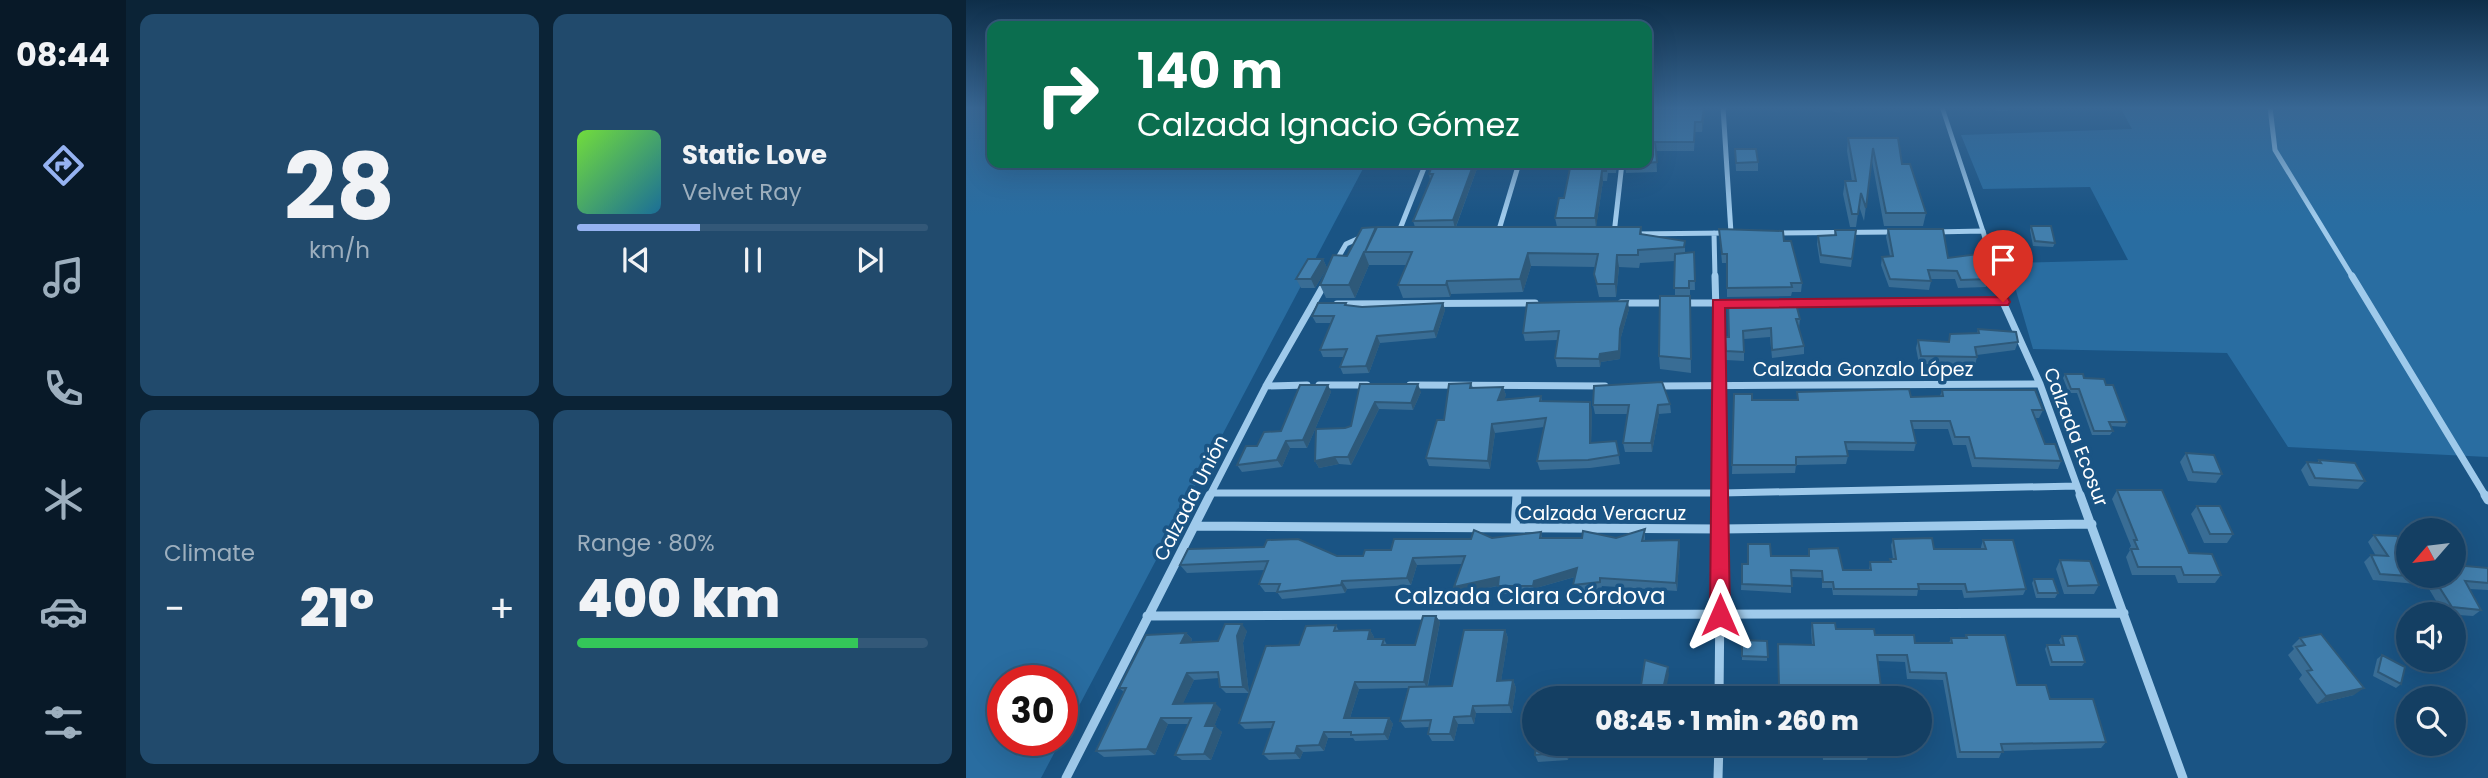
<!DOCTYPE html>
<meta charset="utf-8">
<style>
:root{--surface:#143f63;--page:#214a6c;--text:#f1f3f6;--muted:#9dafbe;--line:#335878;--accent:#95b2f1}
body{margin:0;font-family:Poppins,sans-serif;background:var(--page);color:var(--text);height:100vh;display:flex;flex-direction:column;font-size:26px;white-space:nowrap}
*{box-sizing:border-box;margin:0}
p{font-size:23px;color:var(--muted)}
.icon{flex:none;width:38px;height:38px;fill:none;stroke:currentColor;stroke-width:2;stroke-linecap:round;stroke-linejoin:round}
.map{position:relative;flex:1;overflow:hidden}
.drawer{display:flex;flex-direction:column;gap:14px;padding:14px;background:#0b2336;width:840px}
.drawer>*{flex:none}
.banner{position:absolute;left:21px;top:21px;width:665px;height:147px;border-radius:14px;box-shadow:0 7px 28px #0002,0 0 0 2px var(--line);background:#0b6e4f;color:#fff;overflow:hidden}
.needle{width:46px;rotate:242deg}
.controls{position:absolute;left:1430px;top:518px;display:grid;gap:14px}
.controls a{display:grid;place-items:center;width:70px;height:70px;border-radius:50%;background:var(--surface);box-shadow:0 7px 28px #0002,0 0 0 2px var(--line);font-size:35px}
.speed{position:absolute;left:21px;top:665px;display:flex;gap:14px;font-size:35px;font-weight:700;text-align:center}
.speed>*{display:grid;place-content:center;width:91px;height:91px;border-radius:50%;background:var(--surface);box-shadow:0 7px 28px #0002,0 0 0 2px var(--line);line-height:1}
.speed .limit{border:10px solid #d22;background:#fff;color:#111}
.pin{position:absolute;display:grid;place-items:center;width:60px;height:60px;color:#fff;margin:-72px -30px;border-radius:50% 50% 50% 0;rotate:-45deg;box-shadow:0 0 7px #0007}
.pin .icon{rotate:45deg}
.me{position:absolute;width:77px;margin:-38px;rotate:0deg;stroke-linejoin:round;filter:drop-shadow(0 0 5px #0008)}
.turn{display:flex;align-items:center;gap:24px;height:147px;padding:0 35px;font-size:32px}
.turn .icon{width:91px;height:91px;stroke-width:2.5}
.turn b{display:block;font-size:49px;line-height:60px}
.big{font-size:52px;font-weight:800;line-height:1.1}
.drawer .tile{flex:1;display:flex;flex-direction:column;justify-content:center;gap:10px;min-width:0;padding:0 24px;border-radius:14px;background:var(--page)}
.drawer .dial{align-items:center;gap:0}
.dial b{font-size:91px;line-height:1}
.song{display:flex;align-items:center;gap:21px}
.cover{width:84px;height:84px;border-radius:10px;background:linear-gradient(135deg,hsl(100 70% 55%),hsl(200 70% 35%))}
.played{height:7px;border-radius:4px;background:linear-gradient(90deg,var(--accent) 35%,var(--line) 35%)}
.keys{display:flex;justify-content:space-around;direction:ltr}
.heat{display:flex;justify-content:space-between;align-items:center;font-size:38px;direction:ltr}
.charge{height:10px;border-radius:5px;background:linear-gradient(90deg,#34c759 80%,var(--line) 0)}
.drawer .tiles{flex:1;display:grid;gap:14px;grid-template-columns:repeat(2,1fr)}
.trip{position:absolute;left:556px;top:686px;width:410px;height:70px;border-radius:35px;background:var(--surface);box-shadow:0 7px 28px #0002,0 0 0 2px var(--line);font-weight:800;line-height:70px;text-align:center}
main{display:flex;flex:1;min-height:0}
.menu{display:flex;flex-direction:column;width:126px;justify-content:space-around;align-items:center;background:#081928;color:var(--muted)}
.menu .icon{width:49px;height:49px}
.menu .selected{color:var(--accent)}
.menu b{font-size:32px;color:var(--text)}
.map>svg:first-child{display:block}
.green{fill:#296da1}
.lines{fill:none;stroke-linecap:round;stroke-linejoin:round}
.service{stroke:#9fcaeb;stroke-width:4.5}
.minor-far2{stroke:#9fcaeb;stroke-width:5}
.minor-far1{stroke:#9fcaeb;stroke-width:7}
.minor{stroke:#9fcaeb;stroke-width:9}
.wall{fill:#396d95}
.shaded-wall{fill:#2e5979}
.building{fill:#427fad;stroke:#2e5979;stroke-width:2}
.route{fill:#e11d48;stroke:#92132f;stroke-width:2}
.labels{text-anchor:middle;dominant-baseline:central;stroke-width:7;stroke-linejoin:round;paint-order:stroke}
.street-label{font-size:19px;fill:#fff;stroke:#1a5484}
.near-street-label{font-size:23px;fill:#fff;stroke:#1a5484}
</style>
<main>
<nav class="menu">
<b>08:44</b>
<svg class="icon selected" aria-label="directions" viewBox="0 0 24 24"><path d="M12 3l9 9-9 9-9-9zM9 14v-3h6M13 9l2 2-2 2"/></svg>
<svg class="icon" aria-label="music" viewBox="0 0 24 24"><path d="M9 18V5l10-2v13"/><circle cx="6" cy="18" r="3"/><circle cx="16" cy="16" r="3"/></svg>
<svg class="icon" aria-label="phone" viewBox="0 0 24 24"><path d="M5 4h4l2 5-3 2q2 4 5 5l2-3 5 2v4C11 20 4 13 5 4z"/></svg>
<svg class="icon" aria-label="climate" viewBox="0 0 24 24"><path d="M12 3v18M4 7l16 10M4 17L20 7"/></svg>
<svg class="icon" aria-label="car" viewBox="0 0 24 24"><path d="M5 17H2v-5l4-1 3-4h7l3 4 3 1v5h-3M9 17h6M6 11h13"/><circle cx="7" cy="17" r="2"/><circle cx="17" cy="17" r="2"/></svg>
<svg class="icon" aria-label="filters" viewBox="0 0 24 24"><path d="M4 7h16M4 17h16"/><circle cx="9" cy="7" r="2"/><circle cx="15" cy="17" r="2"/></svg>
</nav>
<section class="drawer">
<div class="tiles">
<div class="tile dial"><b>28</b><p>km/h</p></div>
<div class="tile">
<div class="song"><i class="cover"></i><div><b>Static Love</b><p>Velvet Ray</p></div></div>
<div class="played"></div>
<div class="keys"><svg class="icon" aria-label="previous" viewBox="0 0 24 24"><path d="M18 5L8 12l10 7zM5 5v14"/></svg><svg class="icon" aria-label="pause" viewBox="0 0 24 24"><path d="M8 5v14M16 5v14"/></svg><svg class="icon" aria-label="next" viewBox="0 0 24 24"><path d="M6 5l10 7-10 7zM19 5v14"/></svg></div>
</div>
<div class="tile"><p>Climate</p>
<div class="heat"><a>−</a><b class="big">21°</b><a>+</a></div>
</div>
<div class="tile"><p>Range · 80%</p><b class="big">400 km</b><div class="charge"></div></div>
</div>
</section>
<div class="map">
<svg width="1522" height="778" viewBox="0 0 1522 778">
<rect width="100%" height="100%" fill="#1a5484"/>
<!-- green -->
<path class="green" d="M0 107H26V163H400L96 738V681H37V740H95L75 778H0Z
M1154 107H1522V457L1322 447 1261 353 1067 349 1042 263 1162 260 1124 187 1017 189 995 135 1166 129Z"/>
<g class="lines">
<!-- service -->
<path class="service" d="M976 107 1017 231"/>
<!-- minor-far2 -->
<path class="minor-far2" d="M757 107 765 233
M1304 107 1309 150 1387 278
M968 232 1017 231 1030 278
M532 233 553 163
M748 233 749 278
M810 233 928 232
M432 234 460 163
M648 234 656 163
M667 234 760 233
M369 263 380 244 400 235"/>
<!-- minor-far1 -->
<path class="minor-far1" d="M749 276 755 497
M1030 276 1037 302 1074 384 1115 497
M1386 276 1520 497
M655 303H702
M714 303H769
M823 303 1037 302
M371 304 569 303
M353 385H401
M444 385 639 386
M300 386 341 385
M689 386 1074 384
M246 493H755L1111 486
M243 497 300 386 359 283
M551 497V493"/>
<!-- minor -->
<path class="minor" d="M1114 495 1217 778
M1519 495 1522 500
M230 526 755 529 1126 524
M549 528 551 495
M181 616 1158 613
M753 698 755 495
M100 778 244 495
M752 778 753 744"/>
</g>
<!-- wall -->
<path class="wall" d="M681 107 739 112 736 132H729L728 151H690L691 172 660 173 659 163H681Z
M854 107H875L874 113 853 108Z
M1028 107H1044L1042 111H1030Z
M882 138 936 164 960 213 957 226H918L906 161 898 221 893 206 890 227H884L877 194 879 181H886L881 151Z
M769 149 792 162V171H770Z
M513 163 490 227H591L589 218 598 198 605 163H582H651L650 173H642L641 181H637L630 227H675L676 234 719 241V253L728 252 729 290H724V297L725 373 694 369 693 356 709 296V261L674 263 673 268 653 267 650 297H633L628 274 630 267 565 266 557 292 485 294 484 297 437 298 432 285 441 265H403L389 298H360L354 285 381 256 410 229 449 227 447 221 464 180 463 174Z
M1065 226 1089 243 1087 247 1067 246 1064 230Z
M753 229 818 241 836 283 835 292H826L825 296 761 297V263H756Z
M922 229 1022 279 1020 287 992 288 989 279H964L965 281 963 290 923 287 915 265 916 257 924 256 920 237Z
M869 230H890L885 267 854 263 851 244 852 236 868 235Z
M357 259 361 268 349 288H335L330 279Z
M762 300 834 319 833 328 838 346V354L806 358 804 337 778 339V361L760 360 759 337H763Z
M380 303 381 306 396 307 477 303 479 310 470 338 414 343 403 373 377 374 374 367 378 357H357L354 350 365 323H350L346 316Z
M663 309 655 337 654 359 635 362 634 367H591L589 358 592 340 559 341 557 333Z
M1012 329 1052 342 1049 350 1011 355V357L1009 365 953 364 950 348 952 340 983 342 1011 333Z
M1099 374 1140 385 1161 422 1159 427 1145 426 1147 431 1144 435H1126L1111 393H1103L1097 378Z
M505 383 507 388 537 387 540 395 538 399 575 396 576 401 626 410 625 443 650 441 654 464 624 468 574 470 571 461 578 427 529 433 524 469 463 466 460 458 478 420Z
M394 384 455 392 447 410 413 409 385 465 373 464 353 468 349 461 379 428 385 426Z
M362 385 365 392 341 448H324L316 467 276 472 271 465 291 446 315 431Z
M976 390 1077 410 1073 418H1069L1079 444 1095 461 1092 469 1006 467 1000 445H987L982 429H947L950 443 948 451 881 450 882 456 880 464 830 465 829 473 766 474 768 394 786 400H831V392L945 397 974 396Z
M704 404 705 413 693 414 686 452H659L657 443 662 414H629L627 405Z
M1220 453 1256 474 1250 483 1222 481 1214 462Z
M1353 460 1399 481 1392 489 1343 486 1335 470 1341 462 1351 463Z
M1151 490 1223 553 1255 575 1249 583H1212L1209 575H1166L1160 557 1164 550 1163 549 1165 546 1146 499Z
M1231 506 1267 534 1261 543H1238L1225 514Z
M679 529V541L713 540 714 547 711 591 636 586 635 589 609 593 607 585 609 577 570 588 569 594H535L532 586 491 594 488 587 496 564 451 565 445 585 381 589 379 593 316 599 311 592H299L293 584 299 570 221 573 214 565 371 556H397L425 550 575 532 576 538H650Z
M1408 535 1442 576 1522 568V590L1503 589 1515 610 1507 616 1478 614 1463 589 1452 588 1450 584 1407 580 1398 562 1405 555 1410 556 1402 542Z
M927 539 968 549H1015V547L1017 540 1060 589 1057 595 998 598 996 590H952L951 596 867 595 866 588H856V578L825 577V593L775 590 776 564H782L805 556H842L843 549 877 570H903L904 562H924V559H927L925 545Z
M1094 560 1133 585 1128 594H1098L1090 569Z
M1068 579 1092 593 1089 598H1070L1066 583Z
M470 616 474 622 462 686H486L539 630 542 638 535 681 547 680 550 688 546 713H510L508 724H492L488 741H466L462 734 463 727 439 728 434 721 442 688 393 689 384 718H423L427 724 422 740 389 741 387 738H362L358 751 337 752 334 759 303 760 297 754 306 728 279 729 273 723 333 645 370 625 373 631 404 630 408 637 407 639H418L421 645H449Z
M846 623 870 629 909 635 949 643H983L985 638H999L1000 635 1051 685 1084 699 1140 742 1135 748 1036 751 1033 758H991L977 680 941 679 939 662 912 661 812 687V644L846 645 845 630Z
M281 631 277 643 283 693H260L254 687 253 678 228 680 217 703 255 709 248 726 256 732 245 760H216L209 755 222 724H202L189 755 138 757 130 751 158 692 153 688 220 633 226 639 225 642 252 641Z
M1096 636 1119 662 1116 666H1084L1079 649 1081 645H1095L1093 640Z
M1334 638 1388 695 1351 704 1333 679 1336 675 1322 655 1328 649 1326 646Z
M776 640 801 641V661L776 660Z
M1416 655 1435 684 1430 688 1407 676 1411 659Z
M835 744H902L903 754 901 760H857L856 747H836Z
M604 746 602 760 572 762 569 755Z"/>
<!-- shaded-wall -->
<path class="shaded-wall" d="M738 107 739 112 736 132V122Z
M508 163H513L489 229 487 220Z
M636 171 637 181 630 228 629 218Z
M398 252 403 265 389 298 383 285Z
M562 253 565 266 557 292 554 279Z
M651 255 653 267 650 297 649 284Z
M357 259 361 268 349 288 345 279Z
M481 281 485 294 484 297 480 285Z
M662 301 663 309 655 337 654 359 635 362 634 367 633 359 634 354 654 329Z
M477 303 479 310 470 338 468 331Z
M411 336 414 343 403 373 400 366Z
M452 384 455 392 447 410 445 403Z
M362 385 365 392 341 448 337 440Z
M537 387 540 395 535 408 532 400Z
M409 402 413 409 385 465 382 457Z
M624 402 626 410 625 452 624 443Z
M692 405 693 414 686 452 685 443Z
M526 424 529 433 524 469 522 461Z
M320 441 324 448 316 467 311 460Z
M369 457 373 464 353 468 349 461Z
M713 540 714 547 711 591 710 583Z
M447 558 451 565 445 585 441 578Z
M611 568 612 576 570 588 569 594 567 586 568 581Z
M533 577 536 585 491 594 488 587Z
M376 581 381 589 379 593 375 585Z
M470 616 474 622 461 688 458 682Z
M276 624 281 631 277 643 283 693 277 687 271 636Z
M404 630 408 637 406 645 402 639Z
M539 630 542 638 534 688 531 681Z
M220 633 226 639 222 649 215 643Z
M702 667 703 675 698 698H695Z
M221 673 228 680 214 710 207 704Z
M547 680 550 688 546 713 543 705Z
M389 682 393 689 382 724 378 718Z
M1398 688 1388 695 1351 704 1360 696Z
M249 703 255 709 246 732 239 726Z
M507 706 510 713 508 724 505 716Z
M488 717 492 724 488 741 484 734Z
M195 718 202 724 189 755 181 749Z
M423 718 427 724 422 740 418 734Z
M249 726 256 732 245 760 238 754Z
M358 732 362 738 358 751 353 745Z
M601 744H613L604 746 602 760 600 752Z
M331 746 337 752 334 759 329 753Z"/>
<!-- building -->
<path class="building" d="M681 107H738L736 122H729L728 142H689L691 162 681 163Z
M882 138H932L936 164H944L960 213H920L907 148 900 208 895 193 892 214H886L879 181H890Z
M769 149H790L792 162 770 163Z
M467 163H508L487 220 447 221 467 174H463Z
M605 163H649L641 164 640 171H636L629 218H589L593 198H598Z
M1065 226H1085L1089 243 1069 241Z
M410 227 399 252 411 227H675L674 234 719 241 718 247 672 250V255H651L649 284H631L628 274 632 254 562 253 554 279 481 281 480 285H432L446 252H398L383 285H354L367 255 381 256 396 228Z
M753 229 817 231 818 241H825L836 283H825L826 287 761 288V254H756Z
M922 229H977L982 258 1012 254 1022 279 995 280 991 271 962 270 965 281 924 279 916 257 927 256Z
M869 230H890L886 259 855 255 852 236 870 235Z
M728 252 729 281H723V288H708L709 254Z
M342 259H357L345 279H330Z
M694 296H724L725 359 693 356Z
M762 300H829L834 319H830L838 346 806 350 805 328 777 331 778 352 760 351 759 337H763Z
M662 301 654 329 653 351 634 354 633 359 589 358 593 331 557 333 561 303Z
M352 303H380L379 305 396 307 477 303 468 331 411 336 400 366 374 367 381 349 354 350 368 316H346Z
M1012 329 1050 332 1052 342 1009 347 1011 357 955 356 952 340 983 342 984 334 1013 333Z
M1099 374H1117L1118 378 1138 379 1140 385H1147L1161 422H1143L1147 431H1128L1113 389H1105Z
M696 382 704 404 692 405 685 443H657L663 405H627L628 386Z
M505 383 504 388 537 387 532 400 575 396 574 401 624 402V443L650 441 653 455 622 460 571 461 580 418 526 424 522 461 460 458 471 420H478L483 384Z
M394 384H452L445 403 409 402 382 457H369L349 461 350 429 379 428 385 426Z
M334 385H362L337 440 320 441 311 460 271 465 280 446H291L298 432 315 431Z
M943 389 945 397 977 396 976 390H1069L1077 410H1066L1079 444H1089L1095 461 1009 458 1003 437H989L984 421H945L950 443 879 442 882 456 830 457V465H766L768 394H786V400H832L831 392Z
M1220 453 1248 455 1256 474 1227 472Z
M1353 460 1389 463 1399 481 1349 478 1341 462 1355 463Z
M1151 490H1196L1223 553 1246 554 1255 575H1218L1215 567H1172L1165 549H1172L1168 540H1171Z
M1231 506H1254L1267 534H1244Z
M679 529 676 541 713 540 710 583 634 578V582L607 585 611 568 568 581 567 586H532L533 577 488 587 499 556 447 558 441 578 376 581 375 585 311 592 314 584H293L302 561 214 565 222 549 298 547 301 540 332 539 371 556H397L399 550H425L428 539H505L508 530 526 538 575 532 574 538H616L617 531 650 538Z
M1408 535 1431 536 1442 552V576L1414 574 1405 555 1422 556Z
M966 538 968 549H1020L1017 540H1047L1060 589 1001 592 999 584H952L953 589H868L867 582H857L856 571 825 570 826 586 776 584V564H782V544H804L805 556H843V549L872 548 877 570H905L904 562H925L924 559H930L927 539Z
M1094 560 1124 561 1133 585 1102 586Z
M1488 565 1522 568V583L1499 581 1515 610 1486 607 1470 582 1460 581 1457 577 1443 576H1488Z
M1068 579H1087L1092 593H1072Z
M457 616H470L458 682H389L378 718H423L418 734 385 735V732H358L353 745 331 746 329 753 297 754 308 722 273 723 300 646 333 645 340 626 370 625 368 631 404 630 402 639H418L416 645H449Z
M846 623H869L870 629H908L909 635H948L949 643H986L985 638H1001L1000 635H1039L1051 685H1080L1084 699H1127L1140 742 1035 744 1037 752H994L980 673 944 672 941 655H911L915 687H933L935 698H772V687H813L812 644 848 645Z
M259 624H276L271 636 277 687H254L252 672 221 673 207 704 249 703 239 726H249L238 754 209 755 225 718H195L181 749 130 751 160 688H153L180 635 220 633 215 643 252 641Z
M498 630H539L531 681 547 680 543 705 507 706 505 716 488 717 484 734H462L465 720 434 721 443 687 486 686Z
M1355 634 1398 688 1360 696 1341 671 1346 670 1330 647 1339 645 1334 638Z
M1096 636H1111L1119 662H1086L1081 645H1098Z
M776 640 801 641 802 657 776 656Z
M1416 655 1439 667 1435 684 1412 672Z
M679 660 702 667 695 698H673Z
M570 744H601L600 752 569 755Z
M857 744H902L903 754H858Z"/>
<!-- sky -->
<linearGradient id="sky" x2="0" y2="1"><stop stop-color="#0e2e49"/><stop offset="0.5" stop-color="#386794"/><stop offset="1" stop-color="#386794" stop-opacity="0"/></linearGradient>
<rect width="1522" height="216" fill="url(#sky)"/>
<!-- route -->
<path class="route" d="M1037 297 1042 298 1044 302 1042 305 759 308 764 615 761 621 754 624 747 621 744 615 747 300Z"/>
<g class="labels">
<!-- street labels -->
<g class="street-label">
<text x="897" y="369">Calzada Gonzalo López</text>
<text transform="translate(1110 437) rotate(69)">Calzada Ecosur</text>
<text transform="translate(225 498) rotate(-63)">Calzada Unión</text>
<text x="636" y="513">Calzada Veracruz</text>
</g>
<!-- near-street labels -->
<g class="near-street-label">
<text x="564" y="596">Calzada Clara Córdova</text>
</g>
</g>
</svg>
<div class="controls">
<a><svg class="needle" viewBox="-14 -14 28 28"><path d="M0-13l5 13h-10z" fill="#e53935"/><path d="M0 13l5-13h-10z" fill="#9dafbe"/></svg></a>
<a><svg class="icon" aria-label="sound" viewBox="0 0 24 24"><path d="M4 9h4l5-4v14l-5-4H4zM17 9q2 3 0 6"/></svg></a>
<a><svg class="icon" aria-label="search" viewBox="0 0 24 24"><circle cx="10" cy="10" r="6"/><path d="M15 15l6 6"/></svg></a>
</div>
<div class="speed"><div class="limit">30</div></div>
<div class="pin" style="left:1037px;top:302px;background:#d93025"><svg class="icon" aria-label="arrive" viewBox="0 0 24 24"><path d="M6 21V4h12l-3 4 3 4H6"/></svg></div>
<svg class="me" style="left:754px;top:615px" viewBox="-20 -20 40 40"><path d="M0-17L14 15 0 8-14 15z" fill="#e11d48" stroke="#fff" stroke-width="4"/></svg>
<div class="trip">08:45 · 1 min · 260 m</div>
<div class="banner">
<div class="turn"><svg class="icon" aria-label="right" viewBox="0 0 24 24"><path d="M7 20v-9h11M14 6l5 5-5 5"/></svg><div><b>140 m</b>Calzada Ignacio Gómez</div></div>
</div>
</div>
</main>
